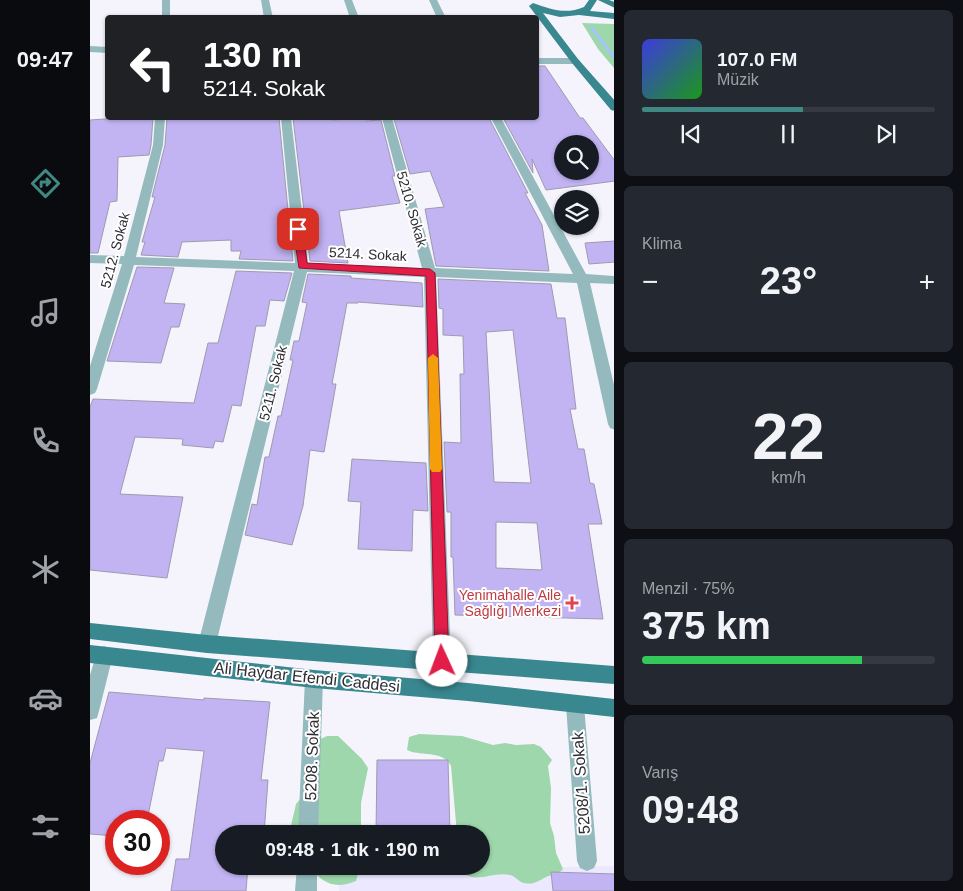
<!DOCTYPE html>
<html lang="tr">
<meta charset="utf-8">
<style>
:root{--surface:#171b24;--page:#242831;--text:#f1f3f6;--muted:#9ea1a6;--line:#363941;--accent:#418885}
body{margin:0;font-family:Arial,sans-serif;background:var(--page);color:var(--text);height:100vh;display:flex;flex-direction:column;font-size:19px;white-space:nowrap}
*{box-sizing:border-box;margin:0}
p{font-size:16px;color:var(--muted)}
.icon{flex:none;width:28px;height:28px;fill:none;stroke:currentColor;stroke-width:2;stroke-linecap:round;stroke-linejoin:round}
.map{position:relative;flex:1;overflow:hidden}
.details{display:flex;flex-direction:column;gap:10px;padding:10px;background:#0d0f14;width:349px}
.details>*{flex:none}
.banner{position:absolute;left:15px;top:15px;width:434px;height:105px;border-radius:5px;box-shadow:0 1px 4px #0004;background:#202124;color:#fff;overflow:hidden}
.fabs{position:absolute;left:464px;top:135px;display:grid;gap:10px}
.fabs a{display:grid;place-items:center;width:45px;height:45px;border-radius:50%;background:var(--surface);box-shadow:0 1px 4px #0004;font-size:25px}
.speed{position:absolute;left:15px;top:810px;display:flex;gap:10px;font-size:25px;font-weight:700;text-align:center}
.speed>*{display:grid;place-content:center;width:65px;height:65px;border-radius:50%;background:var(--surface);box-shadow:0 1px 4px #0004;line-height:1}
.speed .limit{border:8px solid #d22;background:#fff;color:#111}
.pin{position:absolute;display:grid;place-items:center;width:42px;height:42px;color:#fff;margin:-21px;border-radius:10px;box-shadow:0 2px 8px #0006}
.me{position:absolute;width:55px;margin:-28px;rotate:358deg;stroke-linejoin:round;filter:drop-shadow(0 0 4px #0008)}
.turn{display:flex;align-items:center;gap:18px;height:105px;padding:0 15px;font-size:22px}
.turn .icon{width:65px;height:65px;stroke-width:2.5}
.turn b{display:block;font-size:35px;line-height:42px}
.big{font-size:38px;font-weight:700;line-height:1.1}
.details .tile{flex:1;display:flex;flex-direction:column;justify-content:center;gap:8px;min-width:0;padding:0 18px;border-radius:8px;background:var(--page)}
.details .dial{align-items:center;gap:0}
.dial b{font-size:65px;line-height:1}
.song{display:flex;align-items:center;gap:15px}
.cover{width:60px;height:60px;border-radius:8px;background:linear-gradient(135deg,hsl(240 70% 55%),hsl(120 70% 35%))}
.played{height:5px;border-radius:2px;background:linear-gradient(90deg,var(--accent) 55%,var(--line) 55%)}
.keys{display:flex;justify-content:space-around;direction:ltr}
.heat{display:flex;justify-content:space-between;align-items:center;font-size:28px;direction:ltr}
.charge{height:8px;border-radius:4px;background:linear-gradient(90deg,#34c759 75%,var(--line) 0)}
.trip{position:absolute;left:125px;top:825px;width:275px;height:50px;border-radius:25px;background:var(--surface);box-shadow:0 1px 4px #0004;font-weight:700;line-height:50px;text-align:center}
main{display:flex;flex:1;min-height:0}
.tabs{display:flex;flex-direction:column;width:90px;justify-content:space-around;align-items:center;background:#090b0e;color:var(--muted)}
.tabs .icon{width:35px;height:35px}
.tabs .current{color:var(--accent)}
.tabs b{font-size:22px;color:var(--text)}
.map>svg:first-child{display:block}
.built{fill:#ece8ff}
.green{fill:#9dd7ab}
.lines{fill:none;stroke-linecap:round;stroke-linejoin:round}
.stream{fill:#a3c4fe;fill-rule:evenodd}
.building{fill:#c2b4f3;stroke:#9e9aae;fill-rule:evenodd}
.minor{fill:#94babe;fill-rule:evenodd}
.major{fill:#39878f;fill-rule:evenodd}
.route{fill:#e11d48;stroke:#92132f}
.slow{fill:#f59e0b}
.health-dot{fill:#e0444e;stroke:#fff;stroke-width:2}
.labels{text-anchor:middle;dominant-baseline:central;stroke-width:4;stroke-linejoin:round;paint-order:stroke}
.street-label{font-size:14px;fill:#2e2d34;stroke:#fff}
.health-label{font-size:14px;fill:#be3a42;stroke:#fff;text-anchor:end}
.near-street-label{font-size:16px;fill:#2e2d34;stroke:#fff}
</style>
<main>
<nav class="tabs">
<b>09:47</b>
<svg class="icon current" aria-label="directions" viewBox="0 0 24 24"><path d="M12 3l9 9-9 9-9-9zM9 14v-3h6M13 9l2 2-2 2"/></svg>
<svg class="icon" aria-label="music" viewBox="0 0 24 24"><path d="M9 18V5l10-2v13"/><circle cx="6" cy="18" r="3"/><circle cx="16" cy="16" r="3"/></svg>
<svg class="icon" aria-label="phone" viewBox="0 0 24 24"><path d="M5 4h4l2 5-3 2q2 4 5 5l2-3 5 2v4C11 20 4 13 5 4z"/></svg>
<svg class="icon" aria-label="climate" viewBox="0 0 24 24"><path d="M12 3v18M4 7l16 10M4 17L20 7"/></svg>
<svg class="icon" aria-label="car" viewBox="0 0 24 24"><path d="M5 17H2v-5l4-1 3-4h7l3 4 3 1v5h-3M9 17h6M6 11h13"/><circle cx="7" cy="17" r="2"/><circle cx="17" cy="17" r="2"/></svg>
<svg class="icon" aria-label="filters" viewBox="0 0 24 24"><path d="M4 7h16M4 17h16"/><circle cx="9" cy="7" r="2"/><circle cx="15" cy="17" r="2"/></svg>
</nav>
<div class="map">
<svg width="525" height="891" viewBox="0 0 525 891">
<rect width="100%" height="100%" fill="#f5f4fc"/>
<!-- built -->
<path class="built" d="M524 866V891H249L250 871Z"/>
<!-- green -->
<path class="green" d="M492 23 524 24V68L508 49Z
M329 734 372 736 403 745 415 743 426 745 444 744 451 747 462 760 458 766 461 788 460 823 464 836 466 853 473 869C467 876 463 874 456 877 448 881 444 885 434 883 429 882 425 876 420 875 398 871 385 888 365 866H391V834H367L361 766C354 752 336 755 322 752L317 750 319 737Z
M237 736H248L272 759 278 768 271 803V834H199L206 804 223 784 228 740Z
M218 866H270L266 881C244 890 233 883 218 866Z"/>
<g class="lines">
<!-- stream -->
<path class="stream" d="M500 26H502L525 56V61L500 28Z"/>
</g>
<!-- building -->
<path class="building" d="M446 66H455L490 118H493L525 161V181L456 190 442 159 443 173 413 118H446ZM472 144H500V171H472Z
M29 118H63L61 145 59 155 28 157 27 201 20 202 8 253H0V120Z
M77 118H189L203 261 149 259 151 251H141V240L92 242 88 257 51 255 55 242H52L65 197H62L75 145Z
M203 118H241L242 120 275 118 276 121 291 120 305 176H302L310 203 249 211 258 263 220 261Z
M318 118H399L438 193H435L452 225 459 271 346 266 335 209 354 207 340 171 320 174 304 119Z
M525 241V262L499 264 495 243Z
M47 267 84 268 74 303 95 304 89 327H81L71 363 17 361Z
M146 271 202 273 194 301 180 300 175 326H166L151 406 142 405 133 442 125 441 123 448 92 445 93 439 45 437 30 494 93 497 77 578 0 570V407L3 399 104 403 118 343H128Z
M218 274 261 276V278L332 283 333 307 268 302V303H257L242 384H246L234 452 220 450 213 506 202 545 155 535 162 504 167 505 175 457H179L188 416H191L203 360H200L204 341H209L217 303 212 302Z
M348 279 461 284 467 318H475L486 409H480L488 449H494L500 483 504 484 512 524H498L513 619 365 615 363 557H361V512H357L354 442 371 443 370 374H374L373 336 353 335V309L349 308ZM423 330 441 483 404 482 396 332ZM406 522 447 523 452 570 406 568Z
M262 459 336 463 338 511 323 510 322 551 268 549 271 502 258 501Z
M19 692 114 700V698L180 702 171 780H178L174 834H134V866H158L156 891H81L86 859H99L114 751 76 748 73 761H69L57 821H26V836L0 834V763Z
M287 760H358L360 834H286Z
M461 872 525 874V891H463Z"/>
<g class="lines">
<!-- minor -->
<path class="minor" d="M72 0H80V18H72Z
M171 0H179L183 18H174Z
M254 0H262L269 18H260Z
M339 0H347L356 18H347Z
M0 46 18 47V53L0 52Z
M446 58H485L490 61 485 64H446Z
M65 118H75L73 145 46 257 205 263 191 118H201L218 263 332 268 292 118H302L345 268 483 274 401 118H411L496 274 525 276V284L500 283 525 389V430L520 428 518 424 487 283 346 277 361 661 358 667 352 670 346 667 343 661 334 277 217 272 126 644 123 650 117 653 111 650 108 644 204 271 44 265 7 389 5 393 0 395V366L32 264 0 263V255L34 256 63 145Z
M14 646 20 649 23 655 9 711 7 718 0 720V675L8 649Z
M224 670 230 673 233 679 228 834H208L215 679 218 673Z
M485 696 492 698 494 705 507 861 504 868 497 871 490 868 487 861 476 705 478 698Z
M207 866H227V891H205Z"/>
<!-- major -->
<path class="major" d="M499 0H507L500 11 525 13V19L489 15 470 17 453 13 488 59 525 101V111L521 110 482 63 439 6 443 3C461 9 475 15 494 7Z
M508 0H519L525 2V8Z
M0 623 117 635 525 666V684L117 653 0 639Z
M0 645 224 670 378 683 525 699V717L378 701 224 688 0 663Z"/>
</g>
<!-- route -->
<path class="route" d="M208 226 213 229 217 263 340 269 345 273 359 661 357 666 352 668 347 666 345 661 336 276 209 268 203 229Z"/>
<!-- slow -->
<path class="slow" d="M343 354 348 358 352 469 350 472H342L340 469 338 358Z"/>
<!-- markers -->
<path class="health-dot" d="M479.5 595.5h5v5h5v5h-5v5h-5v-5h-5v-5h5z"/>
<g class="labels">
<!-- street labels -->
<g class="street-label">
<text transform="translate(322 209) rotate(74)">5210. Sokak</text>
<text transform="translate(25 250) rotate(-75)">5212. Sokak</text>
<text transform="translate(278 254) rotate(3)">5214. Sokak</text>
<text transform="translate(183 383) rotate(-76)">5211. Sokak</text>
</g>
<!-- health labels -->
<g class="health-label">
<text x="471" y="595">Yenimahalle Aile<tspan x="471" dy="16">Sağlığı Merkezi</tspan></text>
</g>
<!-- near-street labels -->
<g class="near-street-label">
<text transform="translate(217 677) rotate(6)">Ali Haydar Efendi Caddesi</text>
<text transform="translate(222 756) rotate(-88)">5208. Sokak</text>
<text transform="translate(491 783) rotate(-94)">5208/1. Sokak</text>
</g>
</g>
</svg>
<div class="fabs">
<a><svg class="icon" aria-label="search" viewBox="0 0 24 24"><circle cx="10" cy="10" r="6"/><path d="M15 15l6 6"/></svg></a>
<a><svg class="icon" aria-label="layers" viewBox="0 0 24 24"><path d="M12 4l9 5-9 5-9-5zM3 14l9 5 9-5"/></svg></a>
</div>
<div class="speed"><div class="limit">30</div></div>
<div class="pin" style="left:208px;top:229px;background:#d93025"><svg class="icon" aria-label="arrive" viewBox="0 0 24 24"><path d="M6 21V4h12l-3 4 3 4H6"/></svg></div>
<svg class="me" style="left:352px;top:661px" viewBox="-20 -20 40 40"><circle r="19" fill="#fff"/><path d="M0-13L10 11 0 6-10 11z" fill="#e11d48"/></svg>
<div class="trip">09:48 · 1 dk · 190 m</div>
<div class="banner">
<div class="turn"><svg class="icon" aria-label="left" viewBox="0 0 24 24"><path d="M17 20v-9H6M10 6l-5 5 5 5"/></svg><div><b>130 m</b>5214. Sokak</div></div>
</div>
</div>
<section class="details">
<div class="tile">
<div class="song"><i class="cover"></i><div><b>107.0 FM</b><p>Müzik</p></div></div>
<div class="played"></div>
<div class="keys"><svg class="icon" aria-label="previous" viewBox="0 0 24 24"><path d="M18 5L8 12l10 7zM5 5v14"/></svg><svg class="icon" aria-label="pause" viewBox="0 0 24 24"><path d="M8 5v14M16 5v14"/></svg><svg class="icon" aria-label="next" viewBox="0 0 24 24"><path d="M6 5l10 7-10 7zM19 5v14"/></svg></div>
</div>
<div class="tile"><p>Klima</p>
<div class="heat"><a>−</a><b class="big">23°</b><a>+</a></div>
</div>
<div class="tile dial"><b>22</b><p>km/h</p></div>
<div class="tile"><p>Menzil · 75%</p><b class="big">375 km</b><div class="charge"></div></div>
<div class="tile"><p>Varış</p><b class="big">09:48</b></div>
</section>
</main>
